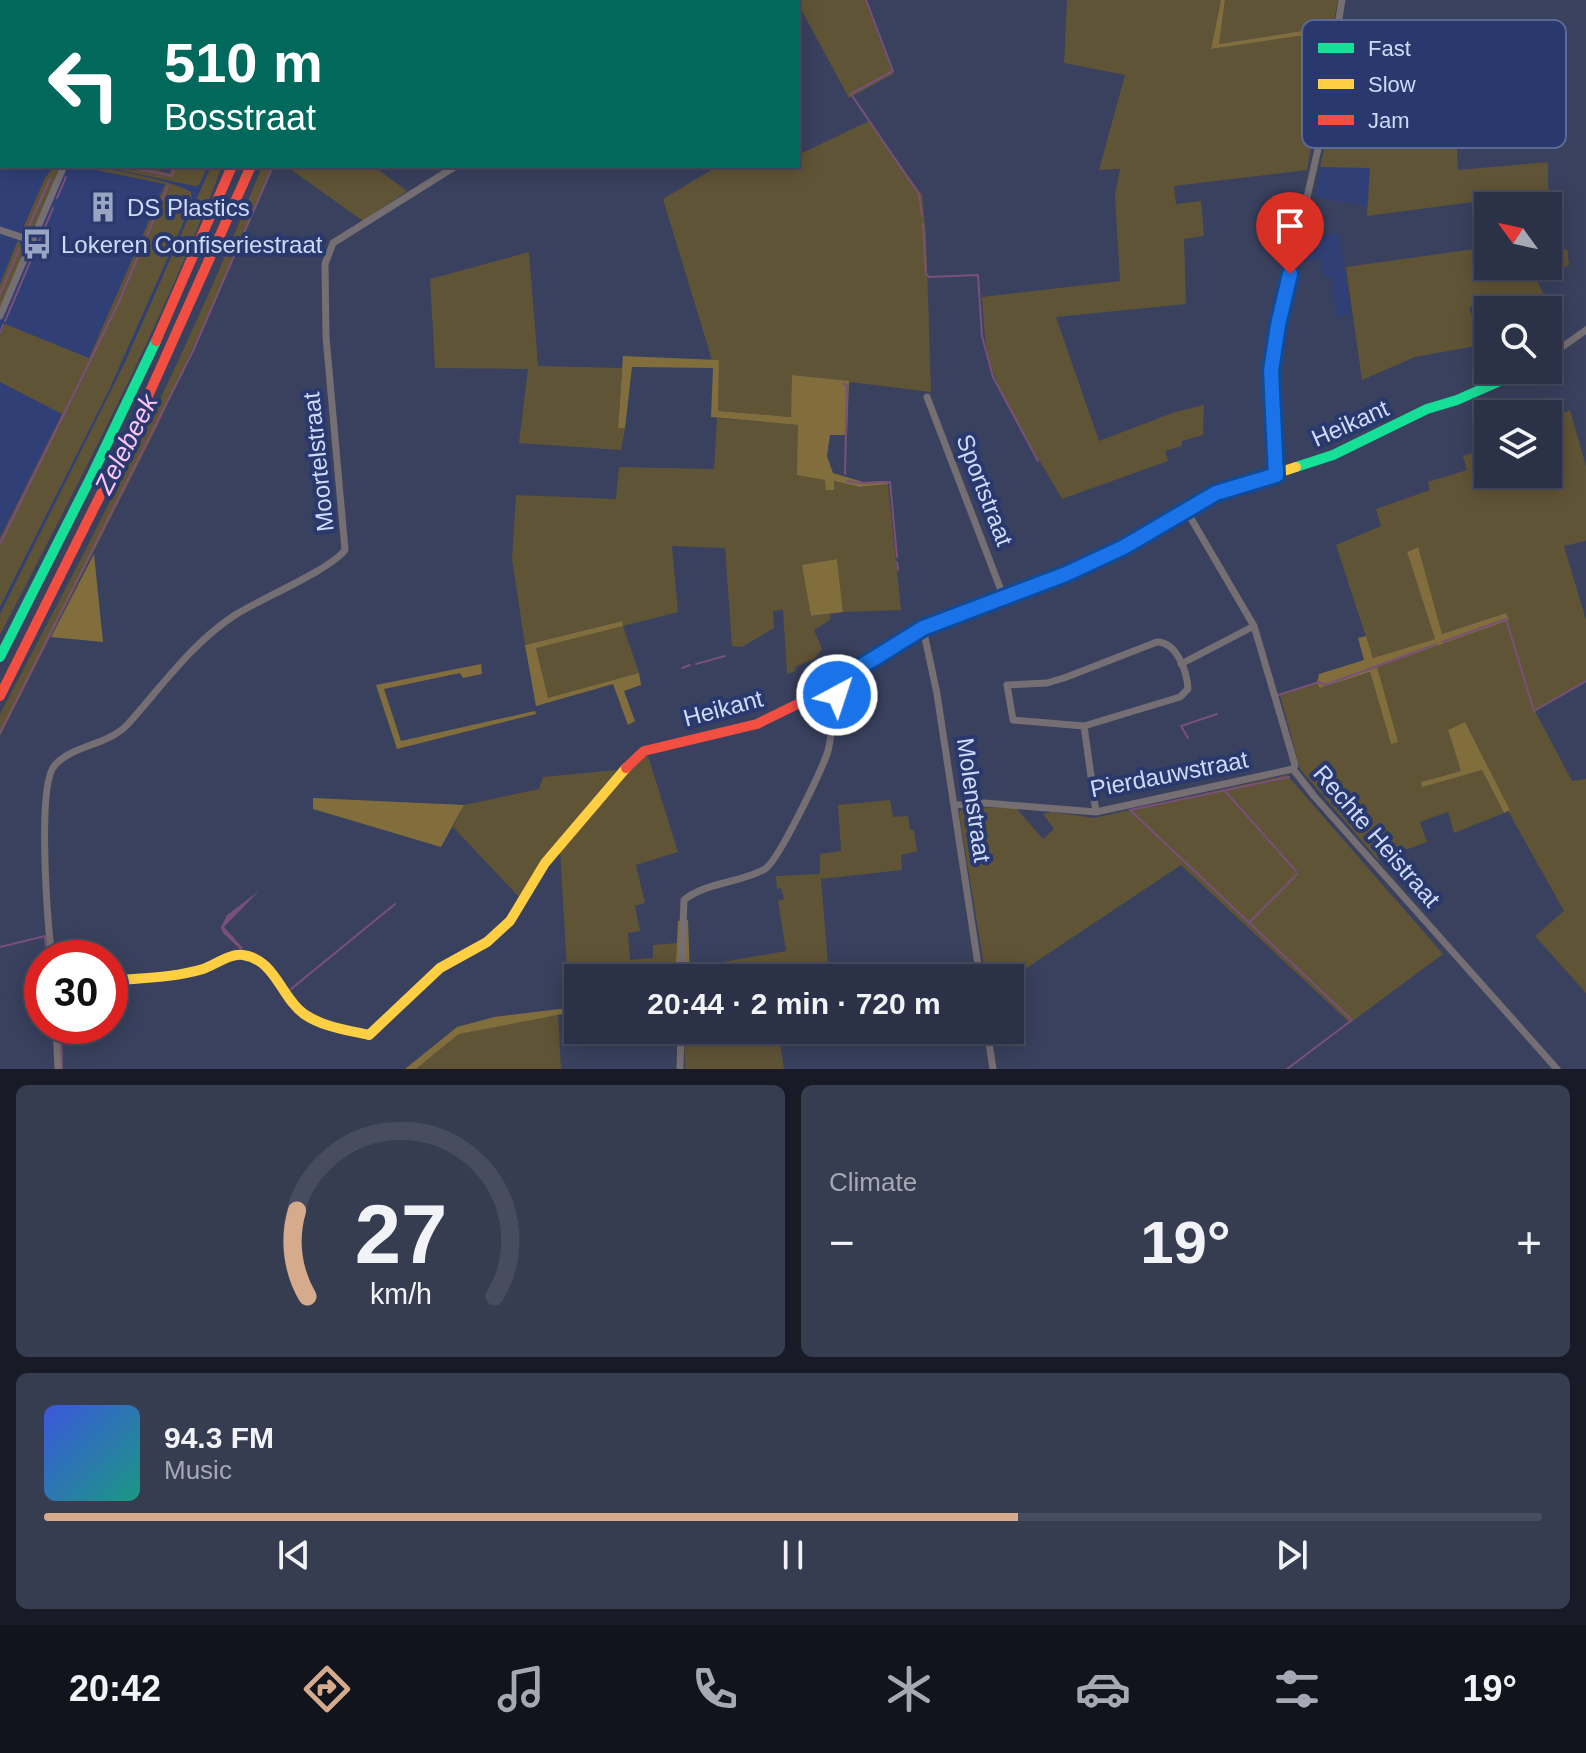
<!DOCTYPE html>
<meta charset="utf-8">
<style>
:root{--surface:#2b3146;--page:#373d51;--text:#f1f3f6;--muted:#a6a9b3;--line:#474c5f;--accent:#d6ab8b}
body{margin:0;font-family:Arial,sans-serif;background:var(--page);color:var(--text);height:100vh;display:flex;flex-direction:column;font-size:30px;white-space:nowrap}
*{box-sizing:border-box;margin:0}
p{font-size:26px;color:var(--muted)}
.icon{flex:none;width:44px;height:44px;fill:none;stroke:currentColor;stroke-width:2;stroke-linecap:round;stroke-linejoin:round}
.map{position:relative;height:1069px;overflow:hidden}
.panel{display:flex;flex-direction:column;gap:16px;padding:16px;background:#181b26;flex:1}
.panel>*{flex:none}
.hud{position:absolute;left:0px;top:0px;width:800px;height:168px;box-shadow:0 4px 20px #0003,0 0 0 2px var(--line);background:#00695c;color:#fff;overflow:hidden}
.needle{width:52px;rotate:303deg}
.tools{position:absolute;left:1474px;top:192px;display:grid;gap:16px}
.tools a{display:grid;place-items:center;width:88px;height:88px;border-radius:0px;background:var(--surface);box-shadow:0 4px 20px #0003,0 0 0 2px var(--line);font-size:40px}
.speed{position:absolute;left:24px;top:940px;display:flex;gap:16px;font-size:40px;font-weight:700;text-align:center}
.speed>*{display:grid;place-content:center;width:104px;height:104px;border-radius:50%;background:var(--surface);box-shadow:0 4px 20px #0003,0 0 0 2px var(--line);line-height:1}
.speed .limit{border:12px solid #d22;background:#fff;color:#111}
.pin{position:absolute;display:grid;place-items:center;width:68px;height:68px;color:#fff;margin:-82px -34px;border-radius:50% 50% 50% 0;rotate:-45deg;box-shadow:0 0 8px #0007}
.pin .icon{rotate:45deg}
.me{position:absolute;width:88px;margin:-44px;rotate:40deg;stroke-linejoin:round;filter:drop-shadow(0 0 6px #0008)}
.turn{display:flex;align-items:center;gap:28px;height:168px;padding:0 32px;font-size:36px}
.turn .icon{width:104px;height:104px;stroke-width:2.5}
.turn b{display:block;font-size:56px;line-height:68px}
.big{font-size:60px;font-weight:600;line-height:1.1}
.panel .widget{flex:1;display:flex;flex-direction:column;justify-content:center;gap:12px;min-width:0;padding:0 28px;border-radius:12px;background:var(--page)}
.panel .dial{align-items:center;gap:0}
.dial svg{height:208px;overflow:visible;fill:none;stroke:var(--line);stroke-width:7;stroke-linecap:round;text-anchor:middle}
.dial text{fill:var(--text);stroke:none}
.song{display:flex;align-items:center;gap:24px}
.cover{width:96px;height:96px;border-radius:12px;background:linear-gradient(135deg,hsl(230 70% 55%),hsl(170 70% 35%))}
.played{height:8px;border-radius:4px;background:linear-gradient(90deg,var(--accent) 65%,var(--line) 65%)}
.keys{display:flex;justify-content:space-around;direction:ltr}
.heat{display:flex;justify-content:space-between;align-items:center;font-size:44px;direction:ltr}
.panel .tiles{flex:1;display:grid;gap:16px;grid-template-columns:1fr 1fr}
.widget:last-child{grid-column:span 2}
.trip{position:absolute;left:564px;top:964px;width:460px;height:80px;border-radius:0px;background:var(--surface);box-shadow:0 4px 20px #0003,0 0 0 2px var(--line);font-weight:600;line-height:80px;text-align:center}
.menu{display:flex;height:128px;justify-content:space-around;align-items:center;background:#11141c;color:var(--muted)}
.menu .icon{width:56px;height:56px}
.menu .on{color:var(--accent)}
.menu b{font-size:36px;color:var(--text)}
.map>svg:first-child{display:block}
.built{fill:#303f76}
.green{fill:#605436;fill-rule:evenodd}
.forest{fill:#816e3c}
.water{fill:#795079}
.lines{fill:none;stroke-linecap:round;stroke-linejoin:round}
.stream{stroke:#795079;stroke-width:2}
.street{stroke:#756e72;stroke-width:7}
.fast{stroke:#16e098;stroke-width:10}
.slow{stroke:#ffcf43;stroke-width:10}
.jam{stroke:#f24e42;stroke-width:10}
.route-casing{stroke:#114b97;stroke-width:20}
.route{stroke:#1a73e8;stroke-width:14}
.labels{text-anchor:middle;dominant-baseline:central;stroke-width:8;stroke-linejoin:round;paint-order:stroke}
.poi-label{font-size:24px;fill:#cedafa;stroke:#2a396d;text-anchor:start}
.street-label{font-size:24px;fill:#cedafa;stroke:#2a396d}
.water-label{font-size:26px;font-style:italic;fill:#fec5f8;stroke:#2a396d}
.key{fill:#2a396d;stroke:#5b6997;stroke-width:2}
.key-label{font-size:22px;fill:#cedafa}
</style>
<div class="map">
<svg width="1586" height="1069" viewBox="0 0 1586 1069">
<rect width="100%" height="100%" fill="#39415e"/>
<!-- built -->
<path class="built" d="M0 0H270L2 2V166H211L126 360 0 614Z
M1320 167 1370 168 1368 206 1315 197Z
M1339 233 1351 314 1336 316 1331 279 1323 275 1321 259 1300 261 1308 237Z"/>
<!-- green -->
<path class="green" d="M796 0H865L893 74 849 98Z
M1067 0H1221L1211 49 1332 31 1307 170 1174 186 1176 204 1201 201 1204 236 1184 239 1186 304 1056 317 1099 441 1175 412 1204 405 1203 435 1182 441V446L1165 451 1168 461 1062 499C1039 458 1009 416 993 372 984 349 984 322 982 297L1120 281 1115 195 1120 169 1099 170 1125 75 1064 63Z
M1225 0H1338L1333 26 1219 44Z
M869 121 922 195 926 235 931 392 793 375 791 417 717 411 719 361 712 360 663 199 718 166H798V155Z
M1327 136 1457 144 1458 170 1548 162V185L1558 251 1567 249 1569 265 1536 278 1551 310H1516L1511 295 1469 307 1481 345 1415 357 1362 380 1346 267 1474 249 1480 201 1367 216 1370 168 1320 167ZM1488 206H1548V266H1488Z
M54 166H60L35 225 21 233 45 178Z
M76 166C99 166 173 180 191 192L192 203 110 388 0 607V538L62 414 0 382V335L5 324 89 358 165 184Z
M99 166H140L169 173 173 166H208L199 185 195 186Z
M211 166H222C161 328 79 481 0 635V614L126 360Z
M262 166H272L217 295 157 427 0 736V714C94 535 188 355 262 166Z
M286 166H373L407 191 363 221Z
M18 240C30 255 7 292 0 309V284Z
M529 252 538 366 622 368 618 427 625 428 621 450 519 443 528 369 435 368 430 279Z
M1570 410 1586 466V541L1564 546 1586 620V680L1535 711 1572 781 1586 779V993L1535 936 1564 911 1508 811 1510 810 1465 722 1448 730 1461 771 1421 782 1422 786 1482 770 1504 813 1454 833 1448 812 1420 822 1427 842 1378 860 1300 769 1280 695 1317 683 1321 688 1370 672 1391 744 1377 667 1508 619 1506 613 1442 634 1417 547 1407 552 1435 639 1373 658 1336 545 1381 526 1376 509 1430 490 1428 482 1467 470 1463 456 1488 448V474H1548V420Z
M717 418 799 425 826 480V489L834 481 860 487 888 484 901 610 843 612 837 559 803 565 811 616 831 614 830 620 814 630 822 649 814 659 795 667 796 671 787 674 783 610 773 611 774 628 742 647 732 646 725 548 672 546 678 612 623 626 639 673 548 699 536 647 623 625 621 621 525 645 512 559 516 495 616 499 619 467 714 469Z
M648 756 678 852 636 865 645 903 635 906 640 931 628 933 630 960 653 958V945L677 943 675 978H578V1002L569 1003 560 851 639 760Z
M617 770 540 862 520 898 453 827 464 805 539 789 543 777Z
M1287 775 1443 954 1350 1023 1181 865 1010 979 986 978 959 813 963 807 1016 808 1043 839 1054 829 1043 814 1052 812 1094 818Z
M890 800 893 817 908 816 910 830H914L917 851 901 855 902 870 821 879 829 978H690L689 968 786 951 778 901 784 899 781 888 777 889 776 876 820 874V854L841 851 838 805Z
M558 1014 561 1069H416L459 1034Z
M684 1030H778L784 1069H685Z"/>
<!-- forest -->
<path class="forest" d="M1221 0H1225L1219 44 1333 26 1332 31 1211 49Z
M623 356 719 360 718 411 791 417 792 375 849 381 847 435H830L827 456 833 473 863 482 889 481 888 484 860 487 834 481V490H826L825 480 797 475 798 425 711 417 713 368 632 367 625 428H618Z
M1418 547 1442 634 1506 613 1509 620 1377 667 1398 742 1391 744 1370 672 1320 688 1317 683 1319 674 1364 660 1358 638 1366 636 1373 658 1435 639 1407 552Z
M94 554 103 642 51 637Z
M837 559 843 612 811 616 802 565Z
M622 621 623 626 536 648 548 698 639 673 641 685 624 691 635 721 628 725 613 684 536 706 525 645Z
M481 664 482 674 463 678 460 673 384 689 401 741 535 711 536 714 397 749 376 685Z
M1465 722 1510 810 1504 813 1482 770 1422 787 1421 782 1461 771 1448 730Z
M313 798 464 805 441 847 313 809Z
M688 920 690 978H675L678 921Z
M578 1002V1011L459 1034 416 1069H405L457 1027 494 1017 568 1008 569 1003Z"/>
<!-- water -->
<path class="water" d="M259 891 224 927 243 948 241 950 223 933 221 927 227 915Z"/>
<g class="lines">
<!-- stream -->
<path class="stream" d="M866 0 893 71 851 94 919 194 922 216
M235 2V0
M275 2V0
M333 2V0
M0 147H2
M122 166 172 176 175 166
M57 198 66 177
M923 224 926 274 929 277 978 275 982 336 993 377 1038 461
M29 226 50 179
M0 294 19 249
M5 321 53 208
M0 333 3 325
M844 384 847 385 845 474
M847 481 860 483 890 482 897 557
M0 544 118 304 168 186
M897 562 898 570
M1442 642 1506 619 1534 711 1586 681
M696 664 725 656
M682 668 690 665
M1278 695 1319 682 1325 685 1437 644
M0 733 193 351 273 166
M1188 738 1181 726 1217 714
M1225 791 1296 871
M1249 923 1297 874
M0 947 45 936 47 958
M291 989 395 904
M61 1026 62 1069
M1287 1069 1352 1020 1130 810 1289 777"/>
<!-- street -->
<path class="street" d="M132 2 133 0
M0 230 33 241
M0 316 64 166
M1548 357 1586 330
M927 397 1004 598
M1276 475 1271 371 1278 325 1318 149 1342 0
M1186 510 1254 626 1295 765 1293 769 1314 796 1557 1069
M923 628 937 694 980 978
M1157 642C1177 642 1187 672 1188 689L1180 697 1084 726 1013 720 1007 685 1047 683 1064 678Z
M1181 664 1254 626
M833 711 841 679
M1084 726 1096 812
M955 805 985 803 1096 812 1293 769
M52 958C48 927 36 784 55 765 73 745 109 745 128 724 162 686 192 643 235 615 260 599 330 570 345 550L326 337 325 264 333 243 456 166
M681 978 684 900C706 882 741 883 765 869 779 860 820 773 827 754 832 740 831 725 833 711L820 693
M56 1026 58 1069
M987 1030 993 1069
M680 1069 681 1030"/>
<!-- fast -->
<path class="fast" d="M294 2 295 0
M743 2 746 0
M1296 467 1333 455 1427 409 1457 400 1525 370
M0 657 92 475 156 341"/>
<!-- slow -->
<path class="slow" d="M312 2 313 0
M986 605 1108 555 1216 493 1296 467
M110 981C140 978 173 978 203 969 215 965 230 953 243 955 275 959 282 999 304 1014 323 1027 347 1030 369 1035L440 968 487 942 510 921 545 863 626 768"/>
<!-- jam -->
<path class="jam" d="M601 0 604 2
M156 341 232 166
M0 696 131 434 251 166
M626 768 644 751 757 724 820 693 923 628 986 605"/>
</g>
<g class="lines">
<!-- route casing -->
<g class="route-casing">
<path id="route" d="M837 695 841 679 923 628 1066 574 1124 547 1216 493 1276 475 1271 371 1278 325 1290 274"/>
</g>
<!-- route -->
<use href="#route" class="route"/>
</g>
<!-- icons -->
<defs>
<g id="building-bare" transform="scale(2.4)"><path d="M-4-6H4V6H1V3H-1V6H-4ZM-2.5-4.3h1.7v1.8h-1.7ZM.8-4.3h1.7v1.8H.8ZM-2.5-1h1.7V.8h-1.7ZM.8-1h1.7V.8H.8Z" fill="#9aa4c3" stroke="#2a396d" stroke-width="2.5" paint-order="stroke"/></g>
<g id="bus-bare" transform="scale(2.4)"><path d="M-5-6H5V4H4V6H2V4H-2V6H-4V4H-5ZM-3.5-4V0h7V-4ZM-3.5 1.2v1.5H-2V1.2ZM2 1.2v1.5H3.5V1.2Z" fill="#9aa4c3" stroke="#2a396d" stroke-width="2.5" paint-order="stroke"/></g>
</defs>
<g fill-rule="evenodd">
<use href="#building-bare" x="103" y="207"/>
<use href="#bus-bare" x="37" y="244"/>
</g>
<g class="labels">
<!-- poi labels -->
<g class="poi-label">
<text x="127" y="207">DS Plastics</text>
<text x="61" y="244">Lokeren Confiseriestraat</text>
</g>
<!-- street labels -->
<g class="street-label">
<text transform="translate(1350 423) rotate(-24)">Heikant</text>
<text transform="translate(318 462) rotate(-96)">Moortelstraat</text>
<text transform="translate(985 490) rotate(69)">Sportstraat</text>
<text transform="translate(723 708) rotate(-15)">Heikant</text>
<text transform="translate(1169 774) rotate(-11)">Pierdauwstraat</text>
<text transform="translate(974 800) rotate(82)">Molenstraat</text>
<text transform="translate(1377 836) rotate(49)">Rechte Heistraat</text>
</g>
<!-- water labels -->
<g class="water-label">
<text transform="translate(126 444) rotate(-63)">Zelebeek</text>
</g>
</g>
<!-- legend -->
<rect x="1302" y="20" width="264" height="128" rx="12" class="key"/>
<rect x="1318" y="43" width="36" height="10" fill="#16e098"/>
<rect x="1318" y="79" width="36" height="10" fill="#ffcf43"/>
<rect x="1318" y="115" width="36" height="10" fill="#f24e42"/>
<g class="key-label">
<text x="1368" y="56">Fast</text>
<text x="1368" y="92">Slow</text>
<text x="1368" y="128">Jam</text>
</g>
</svg>
<div class="tools">
<a><svg class="needle" viewBox="-14 -14 28 28"><path d="M0-13l5 13h-10z" fill="#e53935"/><path d="M0 13l5-13h-10z" fill="#a6a9b3"/></svg></a>
<a><svg class="icon" aria-label="search" viewBox="0 0 24 24"><circle cx="10" cy="10" r="6"/><path d="M15 15l6 6"/></svg></a>
<a><svg class="icon" aria-label="layers" viewBox="0 0 24 24"><path d="M12 4l9 5-9 5-9-5zM3 14l9 5 9-5"/></svg></a>
</div>
<div class="speed"><div class="limit">30</div></div>
<div class="pin" style="left:1290px;top:274px;background:#d93025"><svg class="icon" aria-label="arrive" viewBox="0 0 24 24"><path d="M6 21V4h12l-3 4 3 4H6"/></svg></div>
<svg class="me" style="left:837px;top:695px" viewBox="-20 -20 40 40"><circle r="17" fill="#1a73e8" stroke="#fff" stroke-width="3"/><path d="M0-11L8 9 0 5-8 9z" fill="#fff"/></svg>
<div class="trip">20:44 · 2 min · 720 m</div>
<div class="hud">
<div class="turn"><svg class="icon" aria-label="left" viewBox="0 0 24 24"><path d="M17 20v-9H6M10 6l-5 5 5 5"/></svg><div><b>510 m</b>Bosstraat</div></div>
</div>
</div>
<section class="panel">
<div class="tiles">
<div class="widget dial"><svg viewBox="0 0 100 80">
<path d="M14 69A42 42 0 1 1 86 69"/>
<path d="M14 69A42 42 0 0 1 10 36" stroke="#d6ab8b"/>
<text x="50" y="56" font-size="32" font-weight="700">27</text>
<text x="50" y="72" font-size="11">km/h</text>
</svg></div>
<div class="widget"><p>Climate</p>
<div class="heat"><a>−</a><b class="big">19°</b><a>+</a></div>
</div>
<div class="widget">
<div class="song"><i class="cover"></i><div><b>94.3 FM</b><p>Music</p></div></div>
<div class="played"></div>
<div class="keys"><svg class="icon" aria-label="previous" viewBox="0 0 24 24"><path d="M18 5L8 12l10 7zM5 5v14"/></svg><svg class="icon" aria-label="pause" viewBox="0 0 24 24"><path d="M8 5v14M16 5v14"/></svg><svg class="icon" aria-label="next" viewBox="0 0 24 24"><path d="M6 5l10 7-10 7zM19 5v14"/></svg></div>
</div>
</div>
</section>
<nav class="menu">
<b>20:42</b>
<svg class="icon on" aria-label="directions" viewBox="0 0 24 24"><path d="M12 3l9 9-9 9-9-9zM9 14v-3h6M13 9l2 2-2 2"/></svg>
<svg class="icon" aria-label="music" viewBox="0 0 24 24"><path d="M9 18V5l10-2v13"/><circle cx="6" cy="18" r="3"/><circle cx="16" cy="16" r="3"/></svg>
<svg class="icon" aria-label="phone" viewBox="0 0 24 24"><path d="M5 4h4l2 5-3 2q2 4 5 5l2-3 5 2v4C11 20 4 13 5 4z"/></svg>
<svg class="icon" aria-label="climate" viewBox="0 0 24 24"><path d="M12 3v18M4 7l16 10M4 17L20 7"/></svg>
<svg class="icon" aria-label="car" viewBox="0 0 24 24"><path d="M5 17H2v-5l4-1 3-4h7l3 4 3 1v5h-3M9 17h6M6 11h13"/><circle cx="7" cy="17" r="2"/><circle cx="17" cy="17" r="2"/></svg>
<svg class="icon" aria-label="filters" viewBox="0 0 24 24"><path d="M4 7h16M4 17h16"/><circle cx="9" cy="7" r="2"/><circle cx="15" cy="17" r="2"/></svg>
<b>19°</b>
</nav>
